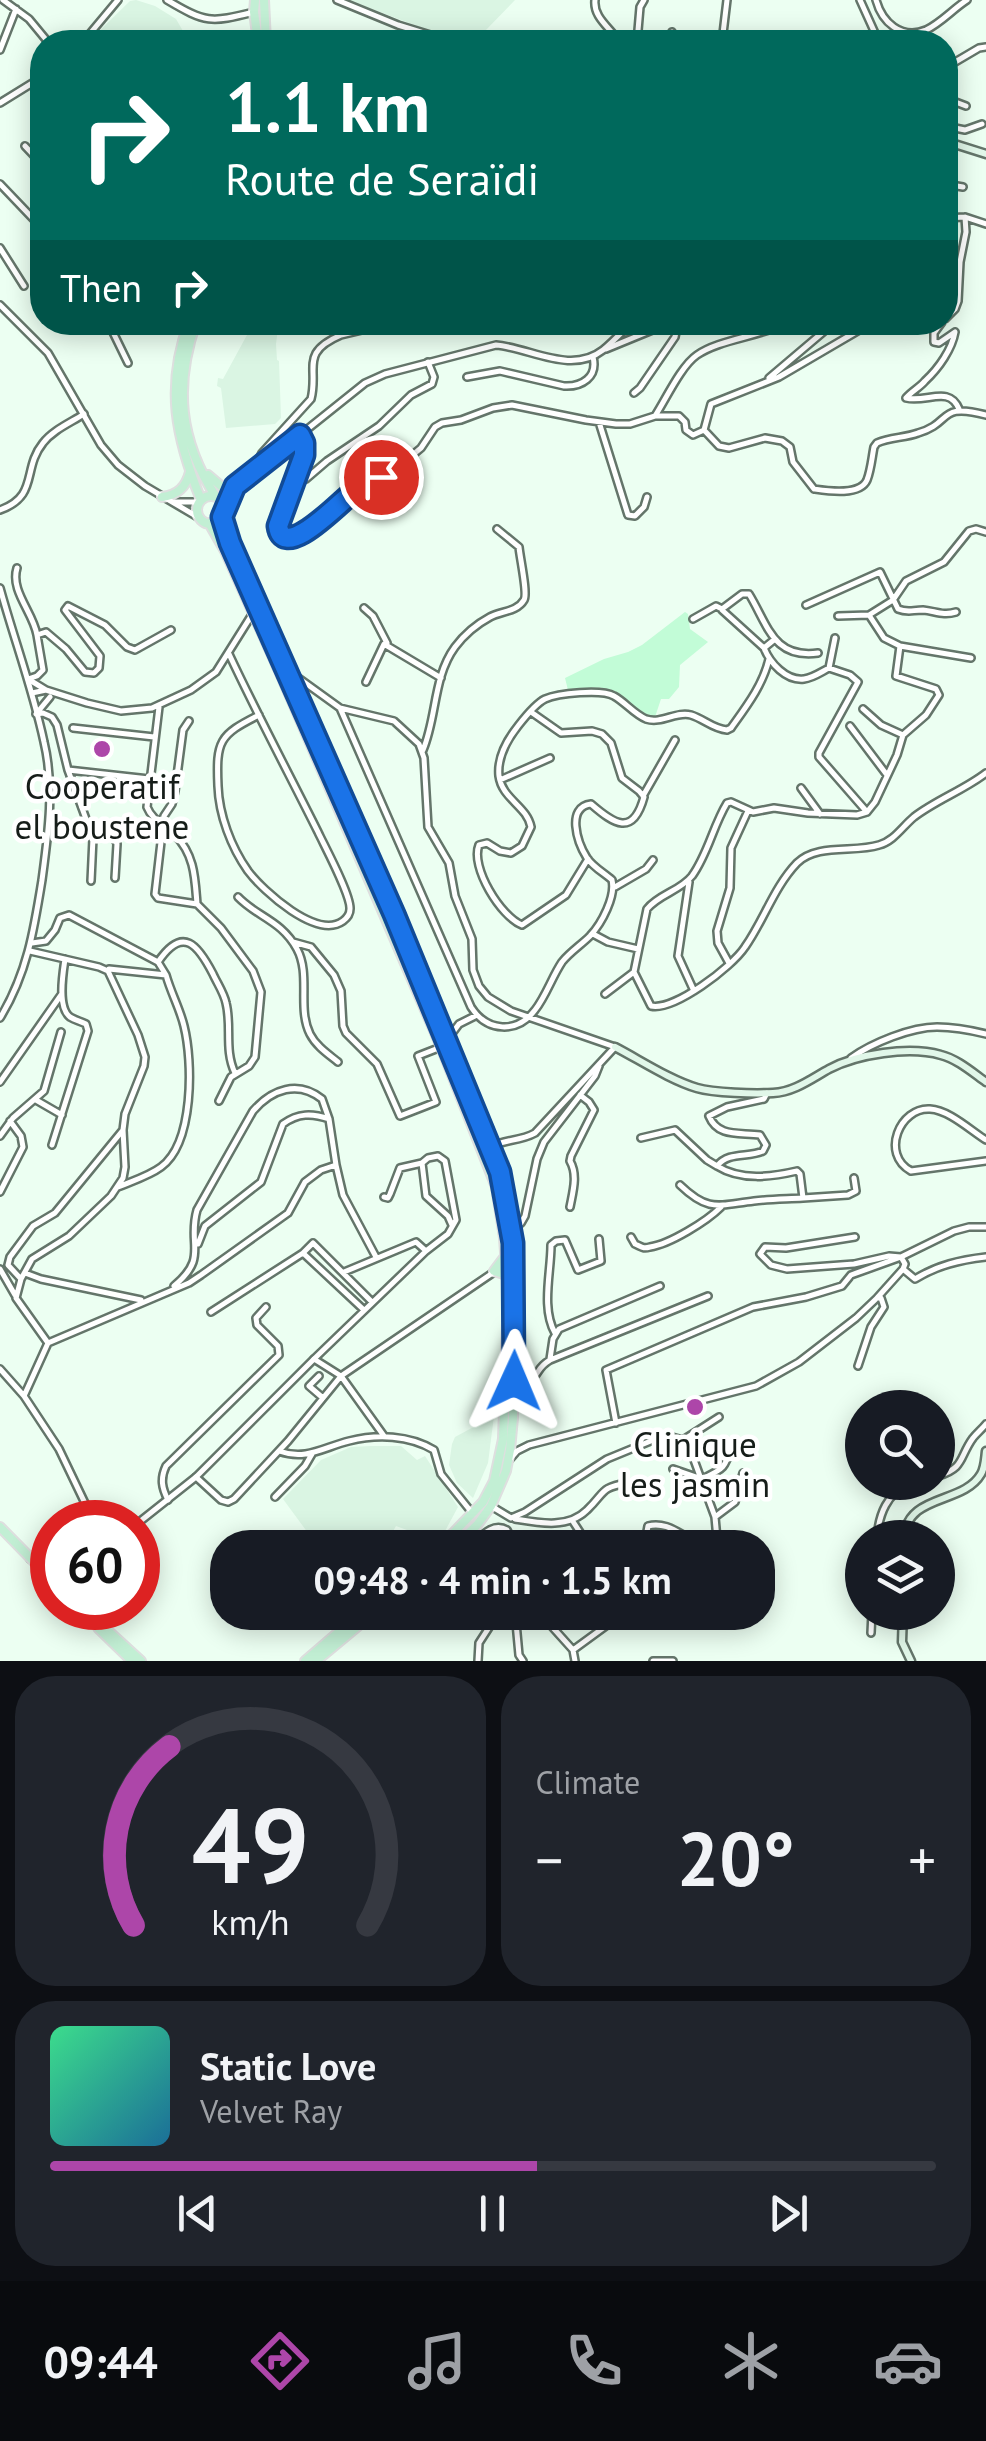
<!DOCTYPE html>
<meta charset="utf-8">
<style>
:root{--surface:#171b24;--page:#20242c;--text:#f1f3f6;--muted:#9ea1a6;--line:#363941;--accent:#ad46a9}
body{margin:0;font-family:"PT Sans",sans-serif;background:var(--page);color:var(--text);height:100vh;display:flex;flex-direction:column;font-size:38px;white-space:nowrap}
*{box-sizing:border-box;margin:0}
p{font-size:32px;color:var(--muted)}
.icon{flex:none;width:55px;height:55px;fill:none;stroke:currentColor;stroke-width:2;stroke-linecap:round;stroke-linejoin:round}
.map{position:relative;height:1661px;overflow:hidden}
.panel{display:flex;flex-direction:column;gap:15px;padding:15px;background:#0d0f14;flex:1}
.panel>*{flex:none}
.top-card{position:absolute;left:30px;top:30px;width:928px;height:305px;border-radius:40px;box-shadow:0 5px 25px #0003;background:#00695c;color:#fff;overflow:hidden}
.controls{position:absolute;left:845px;top:1390px;display:grid;gap:20px}
.controls a{display:grid;place-items:center;width:110px;height:110px;border-radius:50%;background:var(--surface);box-shadow:0 5px 25px #0003;font-size:50px}
.speed{position:absolute;left:30px;top:1500px;display:flex;gap:20px;font-size:50px;font-weight:700;text-align:center}
.speed>*{display:grid;place-content:center;width:130px;height:130px;border-radius:50%;background:var(--surface);box-shadow:0 5px 25px #0003;line-height:1}
.speed .limit{border:15px solid #d22;background:#fff;color:#111}
.pin{position:absolute;display:grid;place-items:center;width:85px;height:85px;color:#fff;margin:-42px;border:5px solid #fff;border-radius:50%;box-shadow:0 2px 10px #0007}
.me{position:absolute;width:110px;margin:-55px;rotate:1deg;stroke-linejoin:round;filter:drop-shadow(0 0 8px #0008)}
.turn{display:flex;align-items:center;gap:35px;height:210px;padding:0 30px;font-size:45px}
.turn .icon{width:130px;height:130px;stroke-width:2.5}
.turn b{display:block;font-size:70px;line-height:85px}
.then{display:flex;align-items:center;height:95px;padding:0 30px;background:#0003;gap:20px;font-size:38px}
.big{font-size:75px;font-weight:700;line-height:1.1}
.panel .card{flex:1;display:flex;flex-direction:column;justify-content:center;gap:15px;min-width:0;padding:0 35px;border-radius:40px;background:var(--page)}
.panel .dial{align-items:center;gap:0}
.dial svg{height:260px;overflow:visible;fill:none;stroke:var(--line);stroke-width:7;stroke-linecap:round;text-anchor:middle}
.dial text{fill:var(--text);stroke:none}
.song{display:flex;align-items:center;gap:30px}
.cover{width:120px;height:120px;border-radius:15px;background:linear-gradient(135deg,hsl(150 70% 55%),hsl(200 70% 35%))}
.played{height:10px;border-radius:5px;background:linear-gradient(90deg,var(--accent) 55%,var(--line) 55%)}
.keys{display:flex;justify-content:space-around;direction:ltr}
.heat{display:flex;justify-content:space-between;align-items:center;font-size:55px;direction:ltr}
.panel .tiles{flex:1;display:grid;gap:15px;grid-template-columns:1fr 1fr}
.card:last-child{grid-column:span 2}
.trip{position:absolute;left:210px;top:1530px;width:565px;height:100px;border-radius:40px;background:var(--surface);box-shadow:0 5px 25px #0003;font-weight:700;line-height:100px;text-align:center}
.menu{display:flex;height:160px;justify-content:space-around;align-items:center;background:#090b0e;color:var(--muted)}
.menu .icon{width:70px;height:70px}
.menu .on{color:var(--accent)}
.menu b{font-size:45px;color:var(--text)}
.map>svg:first-child{display:block}
.built{fill:#daf5e3}
.green{fill:#c2fcd7}
.lines{fill:none;stroke-linecap:round;stroke-linejoin:round}
.minor-casing{stroke:#64756a;stroke-width:10}
.tertiary-casing{stroke:#64756a;stroke-width:10}
.secondary-casing{stroke:#64756a;stroke-width:11}
.primary-casing{stroke:#dedfdf;stroke-width:12}
.minor{stroke:#fff;stroke-width:5}
.tertiary{stroke:#fff;stroke-width:5}
.secondary{stroke:#e1f7e9;stroke-width:6}
.primary{stroke:#c2efd4;stroke-width:8}
.route-casing{stroke:#114b97;stroke-width:25}
.route{stroke:#1a73e8;stroke-width:18}
.poi-dot{fill:#ad46a9;stroke:#fff;stroke-width:4}
.labels{text-anchor:middle;dominant-baseline:central;stroke-width:9;stroke-linejoin:round;paint-order:stroke}
.poi-label{font-size:35px;fill:#161d19;stroke:#fff}
</style>
<div class="map">
<svg width="986" height="1661" viewBox="0 0 986 1661">
<rect width="100%" height="100%" fill="#ecfff2"/>
<!-- built -->
<path class="built" d="M136 0 155 6 176 19 183 31 176 42H88L130 1Z
M348 0H515L485 31 483 42H460Z
M253 324H255L256 327 278 328 276 344 277 360 279 361 281 418 275 424 226 428 221 388 217 386 218 378 223 379Z
M494 1416 488 1463 473 1498 457 1483 449 1465 452 1444 455 1437Z
M371 1446H401L417 1460 425 1456 458 1507 444 1533 429 1545 407 1530 396 1526 392 1533 375 1547 319 1548 283 1499 321 1460 351 1447Z"/>
<!-- green -->
<path class="green" d="M685 612 688 614 690 629 708 642 680 665 679 687 669 699H661L655 717C636 713 628 696 611 690 599 685 581 690 568 690L565 678 604 659 628 652 642 645Z"/>
<g class="lines">
<!-- minor casing -->
<g class="minor-casing">
<path id="minor" d="M3 0 29 19 48 42
M167 0C206 23 210 23 254 12
M337 0 398 25 453 42
M595 0C593 18 611 28 619 42
M860 0 879 42
M876 0C882 22 901 40 926 30 941 23 953 9 967 0
M83 42 118 0
M637 42 640 7 644 0
M670 42 672 32
M722 42 727 0
M0 50 16 9
M945 68 979 48 986 47
M945 98 966 106
M0 103 42 77
M945 126 965 130 982 124
M25 146 42 164
M0 184 42 228
M945 184 963 187
M945 218 965 217 986 224
M0 248 24 286
M945 319 955 309 958 301 960 262 966 232 965 217
M108 322 128 363
M942 322 934 333V342L939 343 955 332C952 349 939 368 925 381 919 388 912 391 906 398 927 403 949 385 959 409
M606 349 662 326 678 322
M467 377 500 371 564 386C582 387 598 377 593 357
M769 378 835 322
M634 393 640 388 675 337 678 322
M655 416C666 399 681 366 697 355 720 339 760 337 788 322
M599 422 628 515 635 516 644 507 647 497
M704 430 719 446 729 448 765 438 782 441 790 447 793 462 814 489C828 491 860 496 867 480 871 470 872 457 874 447L877 443C890 437 905 438 918 433 953 423 937 402 986 415
M300 435 305 443V455L278 526V533L285 539 302 533 362 486 392 472 421 448 435 427 442 423 461 420 493 408 512 405 586 420 616 424H630L655 416H679L685 422 686 430 693 435 704 430 711 404 779 377 873 322
M261 466 259 459 262 453 311 399C319 368 299 353 341 335L396 322
M297 483 306 479 327 461 379 426 411 395 432 384 434 377 428 362
M0 510C39 496 22 469 43 443 53 430 70 423 84 414
M17 568C10 591 33 612 37 635
M806 605 880 572 898 609C908 613 912 610 923 610 935 611 943 616 956 612
M364 608 373 616 387 643
M722 610 764 648
M869 615 884 638 900 646 971 658
M838 616 869 615 893 600 906 581 944 562 969 531 976 529 986 532
M693 619 716 606 722 609 742 594H749C768 625 773 659 818 653
M775 639 764 648C770 663 786 681 804 679 813 678 821 672 829 668L850 675 858 682 819 753V757L867 812
M229 654C257 714 288 772 318 832 325 847 351 895 350 909 350 915 347 918 343 921 317 940 263 891 248 871 231 847 219 815 218 786 216 741 219 735 259 715
M829 668 835 638
M286 669 340 708 394 721 419 744 424 758 428 827 449 863 455 896 472 939 473 970 479 986 488 997 511 1011 615 1047 535 1133C519 1142 502 1139 489 1148
M28 679 37 676 43 670 37 635 46 632 66 649 85 672 94 673 99 668 100 656 65 610 68 606 105 625 127 647 135 650 171 630
M28 679 46 690
M366 682 384 644 441 678
M32 693 46 690 87 703 121 711 152 708 191 690 216 672 253 613
M50 697 36 714 43 713 52 717 57 725 68 770 93 838 91 881
M159 707 147 807C152 820 165 825 175 835 195 855 195 879 197 904
M340 708 471 1007C487 1032 517 1034 535 1010 546 996 552 977 562 962 570 952 581 945 590 936 602 923 616 896 612 880 604 873 593 867 587 858 577 842 566 807 591 804 614 824 633 837 644 797L639 791 622 778 611 743 602 734 592 731 561 733 531 712
M863 709 881 725 903 735
M189 721 183 730 175 791 172 804 164 816 155 894 158 898 197 904 221 928 253 971 261 992 255 1057 249 1066 231 1077 219 1101
M850 726 887 775
M73 728 154 737
M423 750C437 717 433 677 455 647 464 635 477 624 490 617 501 611 517 612 524 600 528 594 520 558 519 547L497 529
M68 770 149 779
M500 780 550 758
M801 788 820 814
M643 796 675 740
M93 838 103 834 114 836 117 844 115 878
M588 859 566 895 522 925C501 917 470 867 479 845L487 843 500 851 511 853 522 846 531 827C527 806 502 799 499 776 497 758 507 740 518 726 525 717 535 704 545 699 558 693 602 689 614 696 625 702 634 714 646 719 662 724 676 711 691 715 704 719 713 729 727 730L731 728C746 707 763 685 769 659
M689 882 678 956 694 991
M615 887 646 869 653 860
M238 897C257 917 281 920 297 949 311 975 297 1008 310 1034 316 1046 328 1054 338 1062
M593 934 608 942 638 949
M293 942 311 947 334 975 341 991 343 1026 346 1033 377 1064 400 1116 436 1102 418 1056 441 1047
M32 943 46 941 55 930 60 918 69 915 158 962 166 975
M30 951 99 967 108 971 138 1035 145 1057 144 1066 125 1114 123 1130 125 1167 123 1178 111 1196 69 1236 32 1259 21 1279 16 1298 48 1343
M158 962C183 925 198 945 213 974 217 983 224 993 226 1003 232 1026 224 1050 235 1073
M729 963 718 943 717 931 730 888 731 848 748 811
M109 969 166 975C171 993 180 1009 184 1026 193 1062 194 1143 161 1167 149 1176 132 1181 118 1187
M634 972 647 909C659 894 680 891 692 876 708 854 713 826 727 803L731 802 753 812 774 808 808 813 857 815 867 812 875 802 897 755 903 735 926 715 939 695 936 689 896 676 900 646
M605 994 634 972 651 1006C674 1011 732 967 745 947 764 920 774 887 797 863 817 843 854 853 879 845 894 841 902 827 914 817 936 800 964 790 986 773
M445 1036 453 1032 459 1024 475 1016
M851 1058C872 1043 911 1027 937 1027 953 1027 970 1030 986 1034
M0 1082 61 995
M767 1093 764 1099 727 1107 709 1116C718 1138 740 1132 760 1135L766 1145 763 1151C748 1158 729 1151 717 1166 741 1181 771 1177 797 1171L800 1174 803 1198 848 1195 856 1191 854 1178
M36 1100 62 1115
M0 1136 13 1118 44 1091 61 1032
M641 1138 675 1130 707 1160 717 1166
M986 1140C970 1130 949 1110 930 1109 900 1107 880 1154 911 1171L986 1161
M52 1145 88 1031 86 1024C80 1021 75 1020 70 1017 57 1007 63 973 65 959
M422 1163 426 1196 448 1216 452 1225
M680 1185C709 1213 719 1205 754 1201 770 1199 787 1199 803 1198
M0 1192 23 1147 21 1136 10 1121
M570 1207C573 1191 578 1175 570 1161L571 1156 594 1110 589 1102 580 1095
M513 1229 521 1223 525 1216 537 1159 544 1142 595 1076 599 1066
M631 1237 635 1244C642 1247 643 1249 650 1247 670 1244 707 1221 721 1207
M855 1237 786 1248 765 1247 760 1254 771 1265 787 1269 854 1264 889 1256 901 1257 905 1264 903 1269 877 1298
M198 1244 205 1226 261 1182 283 1124C298 1113 312 1113 329 1119
M0 1269 15 1295
M903 1269 915 1279C938 1265 960 1260 986 1257
M344 1272 416 1242 426 1251
M25 1273 41 1279 141 1300
M21 1279 8 1265 10 1257 33 1226 55 1213 123 1130
M174 1286C209 1257 187 1245 197 1210L253 1111C272 1089 298 1080 322 1099L329 1119 336 1165
M364 1310 303 1253 313 1243 372 1302
M211 1312 303 1253
M555 1333C541 1308 551 1273 551 1245L556 1241 565 1240 578 1270 601 1261 599 1239
M314 1359 426 1251 448 1234 456 1220 445 1161 438 1156 428 1158 422 1163 400 1168 390 1194 388 1198 384 1197
M550 1359 553 1339 559 1329 660 1286
M0 1369 24 1396 59 1449 94 1522
M319 1376 309 1386 323 1398
M513 1381C546 1379 530 1372 550 1360L708 1296
M24 1396 48 1343 189 1283 201 1275 288 1213 305 1182 321 1170 336 1165 343 1195 376 1257
M616 1423 606 1370 753 1307 806 1297 842 1286 851 1275 901 1257 954 1231 969 1227H986
M683 1440 719 1417
M279 1451C306 1461 324 1447 349 1441 377 1434 409 1435 434 1450L441 1474 473 1514
M510 1459 517 1451 529 1445 756 1386 799 1362 856 1318 877 1298H881L884 1307 871 1327 858 1366
M673 1469 702 1479C723 1469 725 1469 731 1447
M938 1476C965 1468 959 1457 973 1438 977 1433 982 1429 986 1424
M196 1477 221 1500 228 1502 234 1499 288 1441 341 1376 384 1436
M275 1497 305 1466 312 1454
M168 1500C162 1488 160 1479 166 1466L279 1355 278 1346 257 1325 256 1318 266 1307
M491 1506 511 1518 525 1512 607 1459 658 1438 672 1437 683 1440 690 1449 715 1517 717 1539C695 1556 676 1518 648 1526L644 1548
M715 1517 735 1502 743 1473
M515 1519C539 1523 568 1529 587 1510 606 1492 599 1488 627 1483
M572 1520 585 1540V1543L578 1548
M72 1522 88 1508
M877 1538C879 1513 887 1495 909 1482
M468 1548C480 1538 492 1521 507 1530L510 1536V1548
M30 1559 52 1539
M515 1612 519 1655 523 1661
M553 1612 546 1620 573 1650 575 1661
M871 1633 872 1612
M573 1650 625 1612
M478 1661 479 1643 499 1612
M653 1661H673"/>
</g>
<!-- tertiary casing -->
<g class="tertiary-casing">
<path id="tertiary" d="M0 305 48 353 101 445 118 465 145 486 201 519
M220 499 365 383 385 374 496 345C531 348 571 375 603 350 613 342 622 332 632 322
M175 502H199
M224 513 234 489
M0 588C14 639 33 690 44 742 55 788 48 835 42 880 34 930 27 974 0 1018
M138 1523 196 1477 314 1359 341 1376 497 1270"/>
</g>
<!-- secondary casing -->
<g class="secondary-casing">
<path id="secondary" d="M945 141 986 154
M615 1047C640 1060 670 1080 697 1088 714 1093 755 1094 773 1093 794 1092 811 1079 829 1069 857 1054 909 1046 941 1055 957 1059 972 1072 986 1082
M904 1538C907 1493 963 1505 981 1474 985 1467 985 1459 986 1451
M903 1612 902 1642 911 1661"/>
</g>
<!-- primary casing -->
<g class="primary-casing">
<path id="primary" d="M255 0 254 12 258 42
M264 0 266 42
M189 322C165 387 176 438 201 500
M196 322C174 386 179 440 216 497
M208 475 221 486H235
M197 510a14 14 0 1 1 28 0a14 14 0 1 1-28 0Z
M162 497C178 495 186 487 190 472
M222 517 230 543 379 879 499 1173 511 1229 514 1264 513 1418 510 1450 506 1471 491 1506 477 1525 453 1548
M209 523 225 551 279 671 441 1047 496 1187 504 1238 508 1295 503 1439 494 1481 483 1502 439 1548
M506 1255 494 1271 507 1275
M0 1527 52 1580
M83 1608 141 1661
M98 1628 132 1661
M305 1661 362 1612
M316 1661 375 1612"/>
</g>
<!-- minor -->
<use href="#minor" class="minor"/>
<!-- tertiary -->
<use href="#tertiary" class="tertiary"/>
<!-- secondary -->
<use href="#secondary" class="secondary"/>
<!-- primary -->
<use href="#primary" class="primary"/>
</g>
<g class="lines">
<!-- route casing -->
<g class="route-casing">
<path id="route" d="M381 477C371 482 361 486 352 493 340 502 283 563 278 526L304 455V443L300 435 235 486 222 517 230 543 394 914 500 1172 513 1243 514 1381"/>
</g>
<!-- route -->
<use href="#route" class="route"/>
</g>
<!-- markers -->
<g class="poi-dot">
<circle cx="102" cy="749" r="10"/>
<circle cx="695" cy="1407" r="10"/>
</g>
<g class="labels">
<!-- poi labels -->
<g class="poi-label">
<text x="102" y="786">Cooperatif<tspan x="102" dy="40">el boustene</tspan></text>
<text x="695" y="1444">Clinique<tspan x="695" dy="40">les jasmin</tspan></text>
</g>
</g>
</svg>
<div class="controls">
<a><svg class="icon" aria-label="search" viewBox="0 0 24 24"><circle cx="10" cy="10" r="6"/><path d="M15 15l6 6"/></svg></a>
<a><svg class="icon" aria-label="layers" viewBox="0 0 24 24"><path d="M12 4l9 5-9 5-9-5zM3 14l9 5 9-5"/></svg></a>
</div>
<div class="speed"><div class="limit">60</div></div>
<div class="pin" style="left:381px;top:477px;background:#d93025"><svg class="icon" aria-label="arrive" viewBox="0 0 24 24"><path d="M6 21V4h12l-3 4 3 4H6"/></svg></div>
<svg class="me" style="left:514px;top:1381px" viewBox="-20 -20 40 40"><path d="M0-17L14 15 0 8-14 15z" fill="#1a73e8" stroke="#fff" stroke-width="4"/></svg>
<div class="trip">09:48 · 4 min · 1.5 km</div>
<div class="top-card">
<div class="turn"><svg class="icon" aria-label="right" viewBox="0 0 24 24"><path d="M7 20v-9h11M14 6l5 5-5 5"/></svg><div><b>1.1 km</b>Route de Seraïdi</div></div>
<div class="then">Then<svg class="icon" aria-label="right" viewBox="0 0 24 24"><path d="M7 20v-9h11M14 6l5 5-5 5"/></svg></div>
</div>
</div>
<section class="panel">
<div class="tiles">
<div class="card dial"><svg viewBox="0 0 100 80">
<path d="M14 69A42 42 0 1 1 86 69"/>
<path d="M14 69A42 42 0 0 1 25 14" stroke="#ad46a9"/>
<text x="50" y="56" font-size="32" font-weight="700">49</text>
<text x="50" y="72" font-size="11">km/h</text>
</svg></div>
<div class="card"><p>Climate</p>
<div class="heat"><a>−</a><b class="big">20°</b><a>+</a></div>
</div>
<div class="card">
<div class="song"><i class="cover"></i><div><b>Static Love</b><p>Velvet Ray</p></div></div>
<div class="played"></div>
<div class="keys"><svg class="icon" aria-label="previous" viewBox="0 0 24 24"><path d="M18 5L8 12l10 7zM5 5v14"/></svg><svg class="icon" aria-label="pause" viewBox="0 0 24 24"><path d="M8 5v14M16 5v14"/></svg><svg class="icon" aria-label="next" viewBox="0 0 24 24"><path d="M6 5l10 7-10 7zM19 5v14"/></svg></div>
</div>
</div>
</section>
<nav class="menu">
<b>09:44</b>
<svg class="icon on" aria-label="directions" viewBox="0 0 24 24"><path d="M12 3l9 9-9 9-9-9zM9 14v-3h6M13 9l2 2-2 2"/></svg>
<svg class="icon" aria-label="music" viewBox="0 0 24 24"><path d="M9 18V5l10-2v13"/><circle cx="6" cy="18" r="3"/><circle cx="16" cy="16" r="3"/></svg>
<svg class="icon" aria-label="phone" viewBox="0 0 24 24"><path d="M5 4h4l2 5-3 2q2 4 5 5l2-3 5 2v4C11 20 4 13 5 4z"/></svg>
<svg class="icon" aria-label="climate" viewBox="0 0 24 24"><path d="M12 3v18M4 7l16 10M4 17L20 7"/></svg>
<svg class="icon" aria-label="car" viewBox="0 0 24 24"><path d="M5 17H2v-5l4-1 3-4h7l3 4 3 1v5h-3M9 17h6M6 11h13"/><circle cx="7" cy="17" r="2"/><circle cx="17" cy="17" r="2"/></svg>
</nav>
